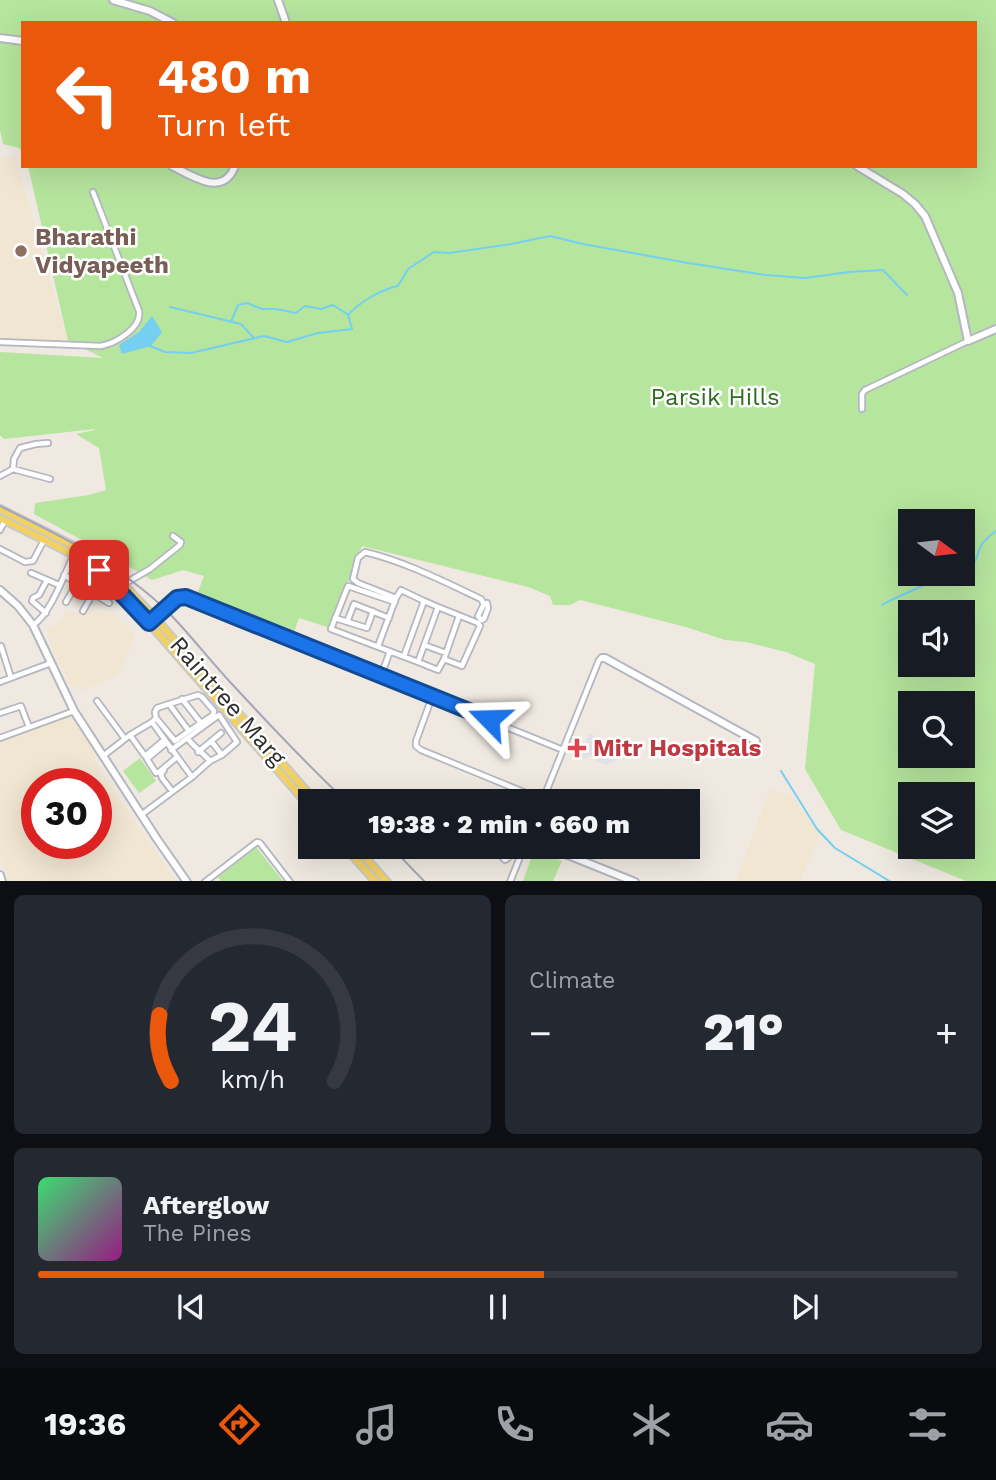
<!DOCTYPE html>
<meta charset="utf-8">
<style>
:root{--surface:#171b24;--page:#242831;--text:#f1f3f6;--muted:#9ea1a6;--line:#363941;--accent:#ea580c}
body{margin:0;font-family:"Work Sans",sans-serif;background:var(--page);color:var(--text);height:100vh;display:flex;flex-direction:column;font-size:26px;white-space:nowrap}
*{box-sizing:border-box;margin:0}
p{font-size:23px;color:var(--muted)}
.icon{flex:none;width:38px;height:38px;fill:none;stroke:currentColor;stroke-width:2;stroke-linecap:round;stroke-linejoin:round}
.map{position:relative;height:881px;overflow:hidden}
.side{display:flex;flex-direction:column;gap:14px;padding:14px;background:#0d0f14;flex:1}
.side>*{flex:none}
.banner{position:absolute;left:21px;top:21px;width:956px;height:147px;border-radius:0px;box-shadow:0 7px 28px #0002;background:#ea580c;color:#fff;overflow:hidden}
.needle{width:46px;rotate:105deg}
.fabs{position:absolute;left:898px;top:509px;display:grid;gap:14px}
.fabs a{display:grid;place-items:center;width:77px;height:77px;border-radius:0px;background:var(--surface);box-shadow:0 7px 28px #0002;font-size:35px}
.speed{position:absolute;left:21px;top:768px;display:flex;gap:14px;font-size:35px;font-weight:700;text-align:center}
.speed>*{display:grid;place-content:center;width:91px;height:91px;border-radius:50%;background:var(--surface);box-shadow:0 7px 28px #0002;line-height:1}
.speed .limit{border:10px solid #d22;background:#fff;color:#111}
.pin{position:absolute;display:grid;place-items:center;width:60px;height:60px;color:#fff;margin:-30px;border-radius:14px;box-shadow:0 4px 10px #0006}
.me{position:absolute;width:77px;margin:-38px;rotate:292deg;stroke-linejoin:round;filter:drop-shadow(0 0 5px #0008)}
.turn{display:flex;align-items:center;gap:24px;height:147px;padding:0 21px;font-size:32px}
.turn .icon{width:91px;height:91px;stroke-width:2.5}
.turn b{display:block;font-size:49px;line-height:60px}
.big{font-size:52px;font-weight:800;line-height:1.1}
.side .tile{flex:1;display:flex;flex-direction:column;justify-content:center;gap:10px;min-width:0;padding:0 24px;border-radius:10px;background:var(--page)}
.side .dial{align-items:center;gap:0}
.dial svg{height:182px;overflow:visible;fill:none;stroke:var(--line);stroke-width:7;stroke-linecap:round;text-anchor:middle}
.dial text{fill:var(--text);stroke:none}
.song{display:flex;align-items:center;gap:21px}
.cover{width:84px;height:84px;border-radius:10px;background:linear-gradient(135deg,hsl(140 70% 55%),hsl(310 70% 35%))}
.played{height:7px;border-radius:4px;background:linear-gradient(90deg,var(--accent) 55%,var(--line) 55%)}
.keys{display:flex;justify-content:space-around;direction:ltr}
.heat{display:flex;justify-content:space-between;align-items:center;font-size:38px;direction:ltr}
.side .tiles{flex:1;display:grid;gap:14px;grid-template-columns:1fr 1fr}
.tile:last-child{grid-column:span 2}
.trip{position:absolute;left:298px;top:789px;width:402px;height:70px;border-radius:0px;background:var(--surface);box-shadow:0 7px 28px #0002;font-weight:800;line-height:70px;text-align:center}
.tabs{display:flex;height:112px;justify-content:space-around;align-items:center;background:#090b0e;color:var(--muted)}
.tabs .icon{width:49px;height:49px}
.tabs .on{color:var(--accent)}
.tabs b{font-size:32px;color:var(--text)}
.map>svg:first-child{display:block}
.industrial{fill:#e3e1e8}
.education{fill:#f0e6d1;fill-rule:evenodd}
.green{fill:#b6e59e;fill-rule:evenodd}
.water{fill:#75cff0}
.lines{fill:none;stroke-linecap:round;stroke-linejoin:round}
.stream{stroke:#75cff0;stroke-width:2}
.street-casing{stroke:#b4b7c1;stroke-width:8}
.secondary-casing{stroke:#b4b7c1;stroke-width:10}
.primary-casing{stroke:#c9c9c9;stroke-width:10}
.street{stroke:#fff;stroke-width:4.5}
.secondary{stroke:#fff;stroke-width:6}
.primary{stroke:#f2d163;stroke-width:6}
.rail{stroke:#a3a6b8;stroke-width:2}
.route-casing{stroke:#114b97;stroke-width:18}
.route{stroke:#1a73e8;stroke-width:12}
.education-dot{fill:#8d6e63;stroke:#fff;stroke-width:2.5}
.health-dot{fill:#e0444e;stroke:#fff;stroke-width:2.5}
.labels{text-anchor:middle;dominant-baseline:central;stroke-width:5;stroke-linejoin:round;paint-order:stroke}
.education-label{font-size:24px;font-weight:bold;fill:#785e54;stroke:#fff;text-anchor:start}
.park-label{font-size:24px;fill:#2c6e1b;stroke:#fff}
.street-label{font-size:24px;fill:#2e2e2e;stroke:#fff}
.health-label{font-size:24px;font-weight:bold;fill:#be3a42;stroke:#fff;text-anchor:start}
</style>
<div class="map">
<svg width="996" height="882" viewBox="0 0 996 882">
<rect width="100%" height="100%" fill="#efe9e1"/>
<!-- industrial -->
<path class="industrial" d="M589 733 618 749 617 759 607 765 597 762 594 755 581 759Z"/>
<!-- education -->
<path class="education" d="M15 156 69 345 0 344V159Z
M64 611 115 614 135 636 118 675 84 690 70 685 52 647 47 629 62 621Z
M75 707 102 773 176 881H9L0 857V739ZM37 784H96V844H37Z
M770 790 791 795 820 835 800 881H736Z"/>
<!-- green -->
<path class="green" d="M0 0H996V881H966L841 830 805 769 815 664 786 652 746 642 725 640 686 627 580 600 570 605H553L550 596 528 587 362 546 330 628 299 618 293 635 197 594 204 576 183 570 152 580 93 546 34 514 35 503 89 495 106 490 99 448 76 434 95 430V429L4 439 0 435V352L103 358 68 341 28 166H975V23H23V152L19 148 3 144 0 130ZM910 522H962V574H910ZM910 612H962V665H910ZM910 704H962V756H910ZM910 794H962V847H910Z
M140 758 156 781 139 793 123 771Z
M256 847 283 881H221L218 877Z
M534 850 562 861 553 881H523Z"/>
<!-- water -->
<path class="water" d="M152 316 162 332 151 346 122 354 119 345 139 332Z"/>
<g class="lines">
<!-- stream -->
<path class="stream" d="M170 307 241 324 253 337
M231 322 238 305 247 303 262 309H276L296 313 305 306 321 309 333 305 347 314
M150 346 165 352 191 353 264 336 287 342 318 333 352 329 348 315C361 301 380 290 398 286L408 269 434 252 449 253 511 244 550 236 583 244 688 263 766 275 805 278 849 272 883 270 907 295
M962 566 976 560C980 544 983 541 996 531
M882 605C903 593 926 586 947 574
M781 771 817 829 835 848 891 882"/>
<!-- street casing -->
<g class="street-casing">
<path id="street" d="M0 342 101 346C116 343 142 328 139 311L93 192
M862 409V394L865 390 968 341
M13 469 14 459 20 448 36 444 48 443
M0 476 13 469 50 479
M0 530 5 521
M0 549 25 562 33 561 44 540
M31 573 59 585
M64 575 109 603
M124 584 150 569 180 545 181 542 173 536
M396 598 401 590 424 601
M66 602 77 583
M395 602 348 586 331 629 418 662 438 607 424 601 404 656
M438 607 478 623 480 626 462 666 444 659
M83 611 93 593
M46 613 32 601 33 598 39 595 47 580
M335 618 367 628 373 611
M154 619C165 609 175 595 190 598L563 750
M347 622 354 604 389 618
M33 625C50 615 65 573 74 554
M424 645 446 653
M1 646 11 678
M378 646 396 598 358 583 353 579 358 558 365 552C406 562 443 581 481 599L484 604 478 616 481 620 484 619 488 608 487 603
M418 662 438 670 444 659 459 616
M381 676 390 651
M0 682 51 663
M432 697 416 741V746L421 750 543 800
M182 699 201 723
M97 701 125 739
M169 704 198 695 202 697 214 711 213 715 189 731
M0 713 21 706 29 727
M152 722 156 718 155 712 157 708 169 704 189 731 175 741 156 718
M130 735 145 756 164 740
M0 738 74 711
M188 739C195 748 203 753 210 761
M211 741 222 755
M166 743 147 759 156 773 159 772 177 757
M198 752 221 733
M103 756 130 735 152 722 192 777
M164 770 161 774 162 778 172 791
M542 802 599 660 602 658
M141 815 192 777 210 761 222 755 237 742 219 715 171 750
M493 847 505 860 508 858 512 847
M205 882 257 842 260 843 290 882
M510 882 524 847"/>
</g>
<!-- secondary casing -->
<g class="secondary-casing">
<path id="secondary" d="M113 0 150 11 173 23
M278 0 286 23
M0 38 23 41
M172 166C193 176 223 198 235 166
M857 166 903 194 915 204 925 216 958 293 968 341 996 329
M0 590 18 606 33 625 74 711 157 839 187 882
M602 658H605L756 741
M548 847 635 882
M0 875 2 882"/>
</g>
<!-- primary casing -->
<g class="primary-casing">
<path id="primary" d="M0 509 78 548 104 564 155 618 316 802
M0 518 74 555 99 570 149 623 310 807
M345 847 376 882
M356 847 387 882"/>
</g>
<!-- street -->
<use href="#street" class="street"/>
<!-- secondary -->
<use href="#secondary" class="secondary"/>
<!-- primary -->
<use href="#primary" class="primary"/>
<!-- rail -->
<path class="rail" d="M0 506C51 531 103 556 147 593 179 619 203 653 231 683 268 723 306 764 347 802
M391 847 425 882"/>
</g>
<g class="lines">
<!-- route casing -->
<g class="route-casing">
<path id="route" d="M99 570 149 623 177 598 186 597 489 719"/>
</g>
<!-- route -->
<use href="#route" class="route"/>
</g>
<!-- markers -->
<circle class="education-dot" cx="21" cy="251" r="7"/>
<path class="health-dot" d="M573.5 737.5h7v7h7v7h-7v7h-7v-7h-7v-7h7z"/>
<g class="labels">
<!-- education labels -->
<g class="education-label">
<text x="35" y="237">Bharathi<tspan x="35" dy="28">Vidyapeeth</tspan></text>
</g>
<!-- park labels -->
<g class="park-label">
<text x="715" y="397">Parsik Hills</text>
</g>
<!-- street labels -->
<g class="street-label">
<text transform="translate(228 701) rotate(49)">Raintree Marg</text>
</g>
<!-- health labels -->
<g class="health-label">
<text x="593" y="748">Mitr Hospitals</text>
</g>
</g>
</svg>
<div class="fabs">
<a><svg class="needle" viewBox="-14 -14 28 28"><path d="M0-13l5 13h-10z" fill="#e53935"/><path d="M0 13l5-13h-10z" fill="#9ea1a6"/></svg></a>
<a><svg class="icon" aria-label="sound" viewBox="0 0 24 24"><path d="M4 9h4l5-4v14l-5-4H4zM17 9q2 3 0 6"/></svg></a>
<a><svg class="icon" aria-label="search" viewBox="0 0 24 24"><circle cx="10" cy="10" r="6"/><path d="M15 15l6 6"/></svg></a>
<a><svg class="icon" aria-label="layers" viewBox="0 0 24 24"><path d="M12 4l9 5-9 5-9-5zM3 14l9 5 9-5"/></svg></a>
</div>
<div class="speed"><div class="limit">30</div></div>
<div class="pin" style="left:99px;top:570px;background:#d93025"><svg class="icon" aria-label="arrive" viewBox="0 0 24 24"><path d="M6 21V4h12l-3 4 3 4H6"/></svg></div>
<svg class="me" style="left:489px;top:719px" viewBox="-20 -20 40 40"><path d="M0-17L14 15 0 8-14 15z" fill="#1a73e8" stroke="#fff" stroke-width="4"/></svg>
<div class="trip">19:38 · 2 min · 660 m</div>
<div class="banner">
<div class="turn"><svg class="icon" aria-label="left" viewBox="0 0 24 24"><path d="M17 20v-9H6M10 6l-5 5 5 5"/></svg><div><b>480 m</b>Turn left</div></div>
</div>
</div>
<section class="side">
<div class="tiles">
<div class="tile dial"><svg viewBox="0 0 100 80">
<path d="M14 69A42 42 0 1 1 86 69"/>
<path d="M14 69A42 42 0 0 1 9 40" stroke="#ea580c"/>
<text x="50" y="56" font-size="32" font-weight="700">24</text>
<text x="50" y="72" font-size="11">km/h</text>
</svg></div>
<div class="tile"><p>Climate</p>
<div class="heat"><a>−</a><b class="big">21°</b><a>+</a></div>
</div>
<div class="tile">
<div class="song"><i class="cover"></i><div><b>Afterglow</b><p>The Pines</p></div></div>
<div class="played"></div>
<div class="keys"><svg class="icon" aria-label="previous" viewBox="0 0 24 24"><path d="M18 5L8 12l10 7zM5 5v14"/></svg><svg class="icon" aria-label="pause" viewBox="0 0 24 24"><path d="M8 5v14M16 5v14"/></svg><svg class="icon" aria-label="next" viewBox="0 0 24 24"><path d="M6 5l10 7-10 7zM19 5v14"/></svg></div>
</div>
</div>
</section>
<nav class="tabs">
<b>19:36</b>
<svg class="icon on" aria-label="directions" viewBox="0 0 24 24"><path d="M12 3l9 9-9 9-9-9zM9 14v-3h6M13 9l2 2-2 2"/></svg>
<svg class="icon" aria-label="music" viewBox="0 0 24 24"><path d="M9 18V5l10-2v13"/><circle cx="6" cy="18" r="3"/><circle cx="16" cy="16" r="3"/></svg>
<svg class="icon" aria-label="phone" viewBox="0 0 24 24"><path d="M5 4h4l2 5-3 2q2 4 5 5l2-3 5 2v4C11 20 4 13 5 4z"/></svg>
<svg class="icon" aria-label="climate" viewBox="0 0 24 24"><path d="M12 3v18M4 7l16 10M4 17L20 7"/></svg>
<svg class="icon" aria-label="car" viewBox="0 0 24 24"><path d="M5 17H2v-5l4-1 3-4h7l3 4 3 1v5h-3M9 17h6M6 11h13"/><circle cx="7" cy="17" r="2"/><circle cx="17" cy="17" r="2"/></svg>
<svg class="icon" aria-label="filters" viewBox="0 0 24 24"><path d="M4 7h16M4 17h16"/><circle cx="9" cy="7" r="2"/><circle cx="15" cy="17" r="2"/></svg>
</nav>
